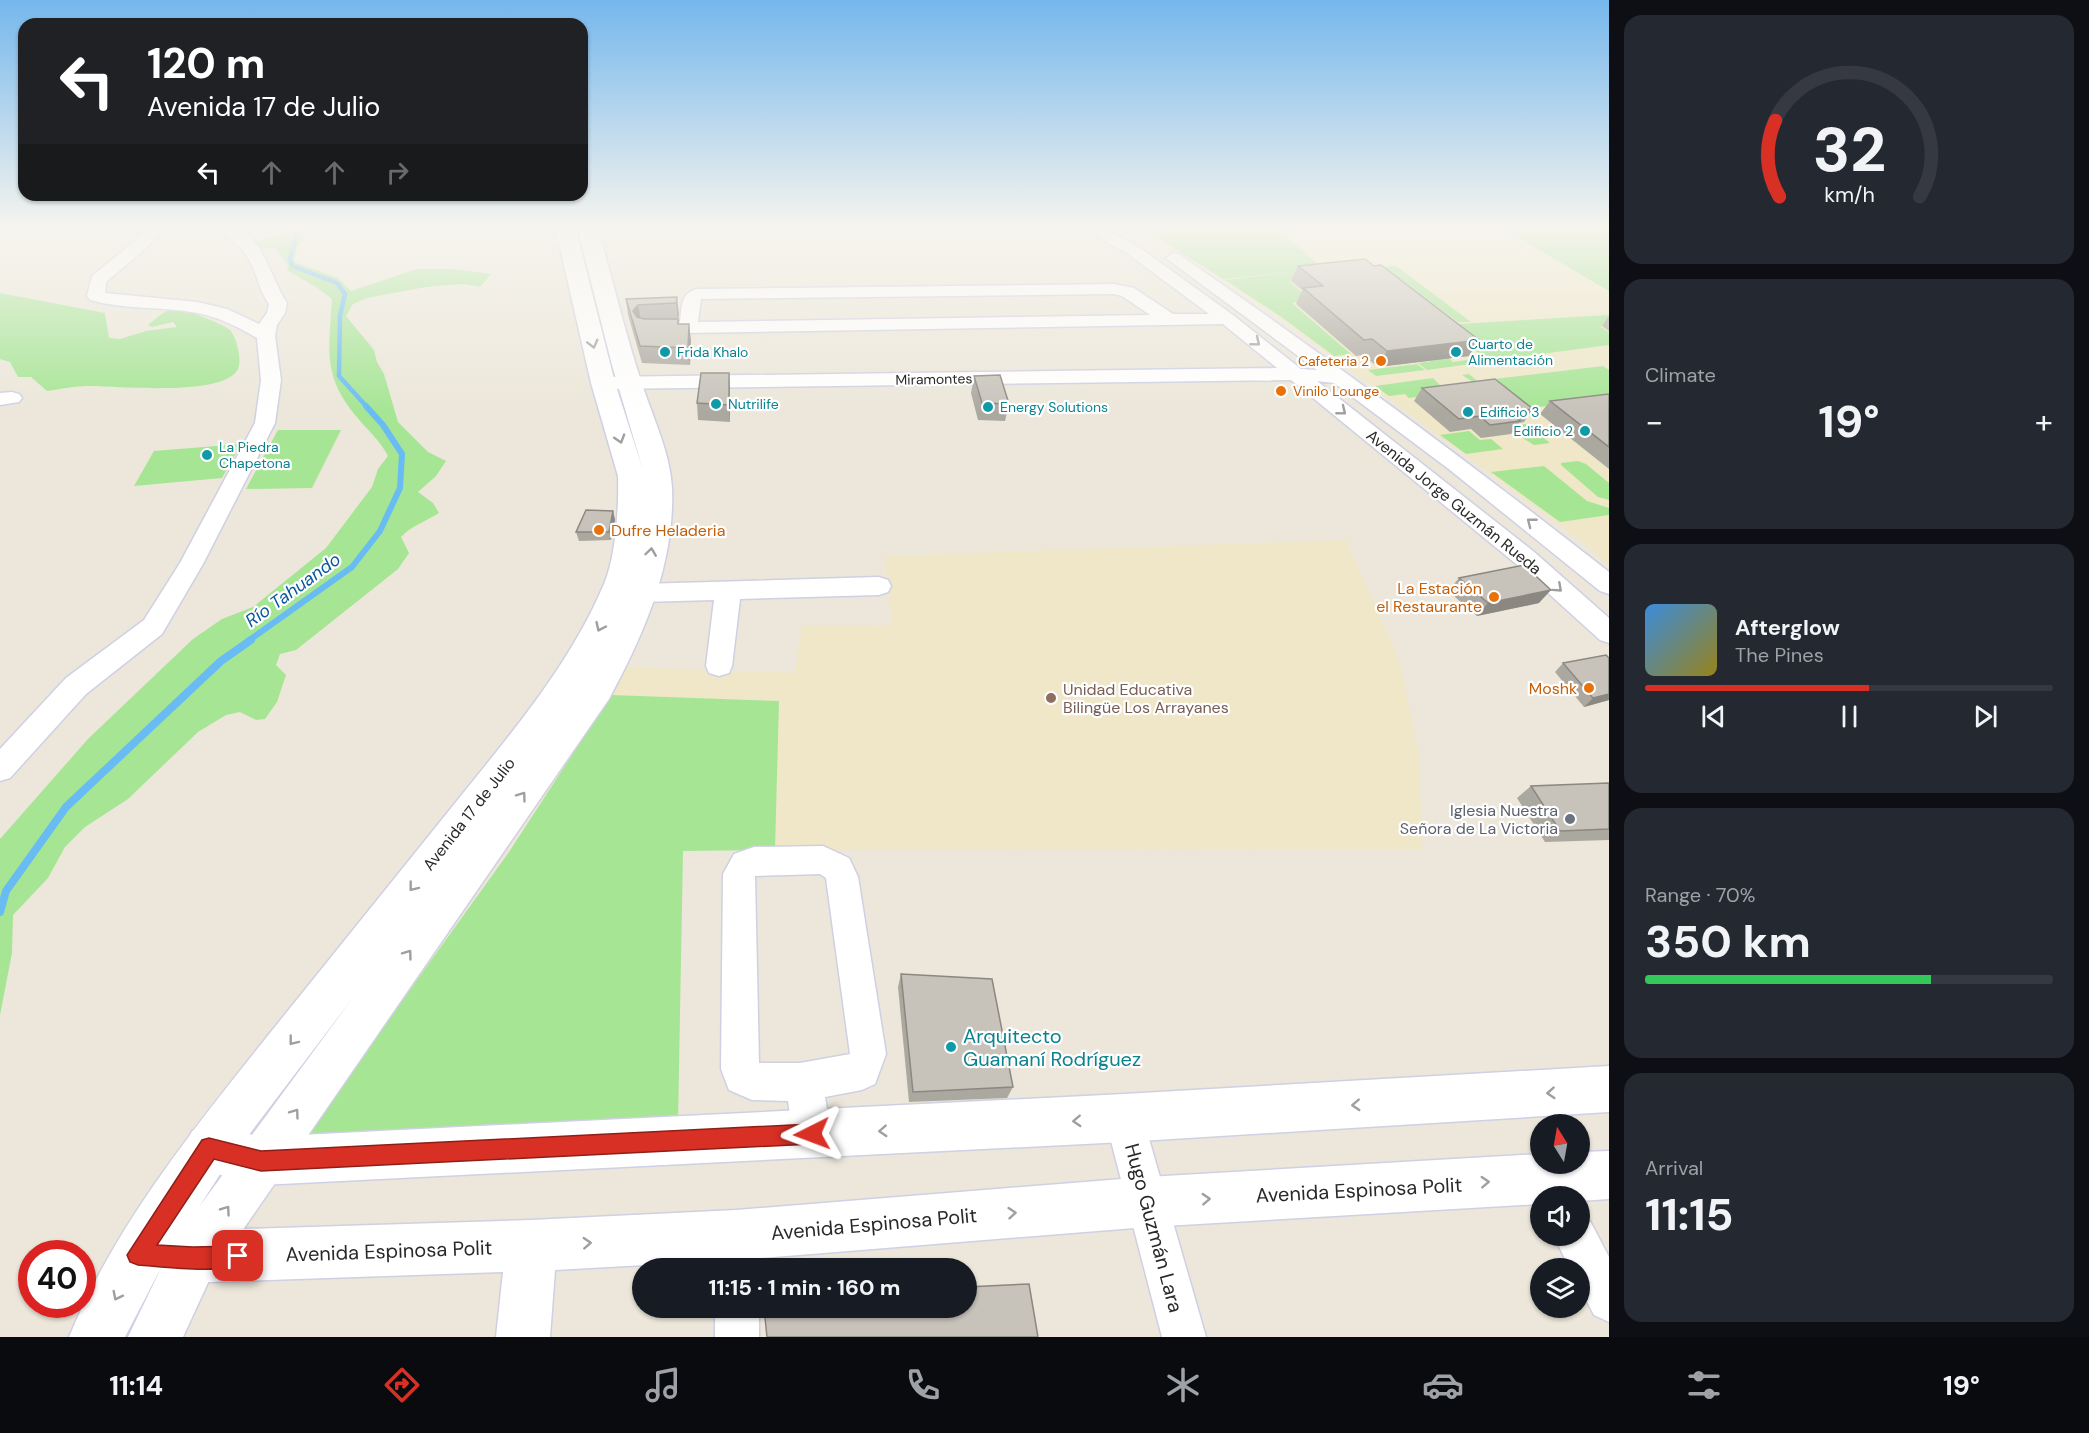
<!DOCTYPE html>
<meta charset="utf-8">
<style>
:root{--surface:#171b24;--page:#242831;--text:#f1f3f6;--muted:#9ea1a6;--line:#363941;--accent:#d93025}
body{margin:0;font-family:"DM Sans",sans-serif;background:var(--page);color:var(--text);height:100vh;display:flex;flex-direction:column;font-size:22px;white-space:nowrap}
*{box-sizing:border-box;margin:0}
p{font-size:20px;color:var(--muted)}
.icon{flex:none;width:33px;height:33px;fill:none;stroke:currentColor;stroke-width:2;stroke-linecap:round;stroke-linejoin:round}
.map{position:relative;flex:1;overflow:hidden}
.details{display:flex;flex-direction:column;gap:15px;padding:15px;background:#0d0f14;width:480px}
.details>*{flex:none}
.guide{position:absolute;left:18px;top:18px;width:570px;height:183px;border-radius:18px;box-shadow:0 2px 4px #0004;background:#202124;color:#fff;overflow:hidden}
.needle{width:39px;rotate:349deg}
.fabs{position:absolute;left:1530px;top:1114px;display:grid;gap:12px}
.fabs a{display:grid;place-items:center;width:60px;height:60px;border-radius:50%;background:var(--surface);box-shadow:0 2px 4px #0004;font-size:30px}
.speed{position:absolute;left:18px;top:1240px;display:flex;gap:12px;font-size:30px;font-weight:700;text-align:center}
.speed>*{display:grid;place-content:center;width:78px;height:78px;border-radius:50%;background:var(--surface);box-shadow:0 2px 4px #0004;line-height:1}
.speed .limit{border:9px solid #d22;background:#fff;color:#111}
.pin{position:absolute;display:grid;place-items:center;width:51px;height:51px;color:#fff;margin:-26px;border-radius:12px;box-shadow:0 3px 9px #0006}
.me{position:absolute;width:66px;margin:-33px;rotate:267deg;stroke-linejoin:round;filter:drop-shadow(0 0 4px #0008)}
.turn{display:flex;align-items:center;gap:21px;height:126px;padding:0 30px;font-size:27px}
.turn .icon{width:78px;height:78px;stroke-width:2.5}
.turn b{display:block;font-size:42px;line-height:51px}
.lanes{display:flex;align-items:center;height:57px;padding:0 30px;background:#0003;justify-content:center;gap:30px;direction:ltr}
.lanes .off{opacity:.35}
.big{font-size:45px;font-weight:700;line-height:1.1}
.details .card{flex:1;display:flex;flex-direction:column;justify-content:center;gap:9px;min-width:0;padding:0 21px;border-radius:18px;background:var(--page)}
.details .dial{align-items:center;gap:0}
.dial svg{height:156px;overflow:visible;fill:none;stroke:var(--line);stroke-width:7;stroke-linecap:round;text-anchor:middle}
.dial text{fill:var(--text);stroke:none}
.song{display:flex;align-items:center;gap:18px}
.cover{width:72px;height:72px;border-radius:9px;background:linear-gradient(135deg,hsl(210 70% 55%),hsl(50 70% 35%))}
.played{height:6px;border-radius:3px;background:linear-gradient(90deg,var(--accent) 55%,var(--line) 55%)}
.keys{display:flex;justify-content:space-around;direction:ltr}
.heat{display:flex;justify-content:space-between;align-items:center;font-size:33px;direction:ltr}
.charge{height:9px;border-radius:4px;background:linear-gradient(90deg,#34c759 70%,var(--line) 0)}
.trip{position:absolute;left:632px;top:1258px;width:345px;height:60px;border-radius:30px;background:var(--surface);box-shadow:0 2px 4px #0004;font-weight:700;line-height:60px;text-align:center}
.dock{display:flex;height:96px;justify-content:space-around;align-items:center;background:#090b0e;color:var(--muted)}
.dock .icon{width:42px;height:42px}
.dock .on{color:var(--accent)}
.dock b{font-size:27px;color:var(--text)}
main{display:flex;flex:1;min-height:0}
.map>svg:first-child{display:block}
.education{fill:#efe7c8}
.green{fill:#a5e594}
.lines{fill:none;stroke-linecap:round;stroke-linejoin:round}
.stream-far2{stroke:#68bcf3;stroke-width:4.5}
.stream-far1{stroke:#68bcf3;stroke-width:6}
.stream{stroke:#68bcf3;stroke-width:8}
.minor-casing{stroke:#cfd0e3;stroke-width:3}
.tertiary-casing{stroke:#cfd0e3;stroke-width:3}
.secondary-casing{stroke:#cfd0e3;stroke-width:3}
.minor{fill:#fff;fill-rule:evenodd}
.tertiary{fill:#fff;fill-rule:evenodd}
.secondary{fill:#fff;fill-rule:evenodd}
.wall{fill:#aba8a0}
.shaded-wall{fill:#8b8882}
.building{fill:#c7c3ba;stroke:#8b8882;stroke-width:1.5}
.oneway{stroke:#9f9f9f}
.route{fill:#d93025;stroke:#8d1f18;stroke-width:1.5}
.culture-dot{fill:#0f9aa8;stroke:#fff;stroke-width:2}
.food-dot{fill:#e8710a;stroke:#fff;stroke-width:2}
.education-dot{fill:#8d6e63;stroke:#fff;stroke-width:2}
.worship-dot{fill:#6b7280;stroke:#fff;stroke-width:2}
.labels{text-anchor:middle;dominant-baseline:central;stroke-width:4.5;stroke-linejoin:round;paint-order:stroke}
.far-culture-label{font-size:14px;fill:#0d838f;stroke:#fff;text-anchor:start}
.far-food-label{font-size:14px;fill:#c56008;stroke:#fff;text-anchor:end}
.far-street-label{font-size:14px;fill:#292929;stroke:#fff}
.street-label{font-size:16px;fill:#292929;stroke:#fff}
.food-label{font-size:16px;fill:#c56008;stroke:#fff;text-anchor:end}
.education-label{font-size:16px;fill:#785e54;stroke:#fff;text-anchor:start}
.worship-label{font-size:16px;fill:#5b616d;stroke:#fff;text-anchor:end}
.water-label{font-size:18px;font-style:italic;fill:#08579e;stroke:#fff}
.near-culture-label{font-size:20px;fill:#0d838f;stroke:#fff;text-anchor:start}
.near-street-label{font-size:20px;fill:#292929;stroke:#fff}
</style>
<main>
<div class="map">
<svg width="1609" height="1337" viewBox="0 0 1609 1337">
<rect width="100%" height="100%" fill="#ece7da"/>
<!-- education -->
<path class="education" d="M1131 226H1609V566L1581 541 1278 317 1194 261Z
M1346 540 1400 662 1419 756 1422 849 775 850 611 695 626 667 795 673 802 625 892 626 885 556Z"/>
<!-- green -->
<path class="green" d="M272 226H300L305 239 297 246 294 262 338 278 351 291 417 269H451L491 274 480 287 463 284 426 287 367 298 353 304 346 316 374 350 377 362 384 374 398 422 428 452 446 461 436 476 418 492 433 503 439 513C425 522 412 525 401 537L409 553 398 569 296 650 280 654 276 665 286 675 277 702 265 719 256 720 240 712 226 715 198 732 128 799 85 827 65 847 48 878 13 915 12 953 0 1015V839L88 739 193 639 222 619 253 607 326 548 372 487 378 469 388 456C380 440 367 430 356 416 322 375 329 349 332 299L319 289 287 270 288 264 275 248 241 250V244L271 238 282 232Z
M1134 226H1274L1325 270 1396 266 1471 322H1458L1389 271 1289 281 1311 300 1292 303 1351 354 1334 356 1280 316 1225 280 1303 271 1223 279 1161 240Z
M1499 226H1609V291Z
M0 293 105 313 109 338 120 339 146 331 177 327 173 322 152 327 148 325C156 319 165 309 175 309 184 309 224 324 230 330 237 338 242 360 238 369 225 397 117 386 88 386 75 386 61 389 47 391L31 377H18L10 362 0 359Z
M1609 315V325L1600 326 1609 332V345L1488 361 1463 341 1478 339 1459 324Z
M1443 353 1453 362 1473 359 1478 363 1427 370 1418 363 1433 361Z
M1417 364 1425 370 1376 376 1368 370Z
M1603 366 1609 370V398L1517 410 1462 375 1469 374 1477 381Z
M1433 378 1443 388 1444 393 1409 398 1405 394 1389 396 1375 386Z
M1526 424 1550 443 1534 445 1504 426Z
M278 430H341L312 488 246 489Z
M1469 431 1480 440 1491 439 1503 449 1466 454 1440 435Z
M241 444 222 478 134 486 154 451Z
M1578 461 1586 464 1609 483V500L1598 497 1561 465V463Z
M1544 466 1587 501 1609 508V515L1560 522 1491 472Z
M611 695 779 701 775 850 683 851 678 1122 302 1140 509 852Z"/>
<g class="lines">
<!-- stream-far2 -->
<path class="stream-far2" d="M294 226 298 230 290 259 292 266 337 283 345 294 340 316 339 376 367 407"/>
<!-- stream-far1 -->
<path class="stream-far1" d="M248 641 352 567 380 531 400 488 402 454 383 425 366 406"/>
<!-- stream -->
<path class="stream" d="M0 912 6 891 66 807 221 661 251 640"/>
<!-- minor casing -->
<g class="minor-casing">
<path id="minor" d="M149 226H166L146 248 106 282 105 293 197 302 227 309 259 324 267 313 269 304C258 289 257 271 247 256 239 243 225 237 216 226 221 226 230 224 235 226 261 234 273 283 287 303L285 313 277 325 275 336 281 380 275 423 203 564 162 634 86 694 10 778 0 781V749L66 678 144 620 180 563 255 423 261 380 257 338C238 327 219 317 197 313 161 306 125 310 90 300L87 296 92 276 134 242Z
M1079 226H1099L1140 248 1233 315 1301 369 1317 370 1166 258 1174 253 1180 255C1326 356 1469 462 1609 572V594L1600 591 1450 470 1334 383 1317 381 1533 551 1609 618V643L1600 640 1515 563 1291 380 604 389 597 387 594 383 597 379 604 377 1277 368 1223 324 688 333 646 332 643 328 646 324 680 322C682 307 680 293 697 289L1114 284 1134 288 1173 314H1209L1128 254ZM1114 294 1122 296 1150 315 698 322 701 299Z
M12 392 19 394 22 398 19 402 0 405V393Z
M879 577 888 580 891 586 888 592 879 595 740 599 732 666 729 673 719 676 709 673 706 666 714 600 641 602 632 599 628 593 632 587 641 584Z
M823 846 849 858 858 877 886 1054 875 1084 862 1090 825 1097 831 1134 826 1148 812 1153 798 1148 793 1134 788 1101 752 1100 729 1090 721 1069 723 874 734 854 754 847ZM820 874 826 878 850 1054 800 1063H759L755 876Z
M1124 1099 1138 1104 1143 1118 1206 1337H1162L1105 1118 1110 1104Z
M736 1214 751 1220 757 1235V1269H715V1235L721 1220Z
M1580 1217 1590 1221 1609 1257V1322L1594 1315 1580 1288V1269H1570L1554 1236H1580Z
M715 1308H759V1337H715Z"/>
</g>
<!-- tertiary casing -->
<g class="tertiary-casing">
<path id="tertiary" d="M1609 1066V1112L1124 1142 261 1185 209 1172 192 1165 185 1148 192 1131 209 1124 261 1137 1124 1094Z
M1609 1151V1199L1580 1201V1197H1540V1204L1147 1227 736 1260 555 1270 550 1337H496L503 1272 179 1283 161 1275 153 1257 161 1239 179 1231 531 1220 736 1210 1147 1177 1540 1154V1164H1580V1152Z"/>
</g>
<!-- secondary casing -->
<g class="secondary-casing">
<path id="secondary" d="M555 226H575L615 383 643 470 612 365 577 226H597C612 278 625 332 642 384 653 418 670 452 672 488 675 564 644 634 609 699L211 1276 183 1337H128L165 1260 125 1337H69C115 1226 192 1131 266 1038 328 961 390 884 452 807 508 737 569 667 604 584 616 556 619 506 618 476L591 383ZM355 995 199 1207 226 1165Z"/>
</g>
<!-- minor -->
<use href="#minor" class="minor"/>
<!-- tertiary -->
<use href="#tertiary" class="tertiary"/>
<!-- secondary -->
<use href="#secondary" class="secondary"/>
</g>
<!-- wall -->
<path class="wall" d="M1298 266 1469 356 1378 367 1363 355 1356 356 1296 304 1302 290 1291 281Z
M677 297 679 324 691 340 690 365 642 363 628 315 626 299Z
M1609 316V331L1602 326Z
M729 373 730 390V422L698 420 697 403Z
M974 376 1009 404 1005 421 978 420 971 393Z
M1422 388 1533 409 1524 422 1519 423 1511 434 1481 438 1471 429 1450 432 1414 401Z
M1609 394V469L1540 414 1550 401Z
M613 511 615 520 611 540 579 541 576 532Z
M1459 578 1539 603 1477 616 1448 591Z
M1609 658V700L1584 707 1555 672 1563 663Z
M1609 783V840L1545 842 1517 798 1531 786Z
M901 974 1013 1087 1007 1098 909 1102 898 987Z"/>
<!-- shaded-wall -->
<path class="shaded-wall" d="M677 297 679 314 678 319 680 340 676 303Z
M638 305 641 322 633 311Z
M689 324 691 340 690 365 688 348Z
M1479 340 1469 356 1378 367 1387 351Z
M729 373 730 390V422L729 405Z
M613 511 615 520 611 540 609 532Z
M1551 590 1539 603 1477 616 1488 603Z
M1609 694V700L1584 707 1593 698Z"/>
<!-- building -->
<path class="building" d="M1365 259 1374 266 1381 265 1479 340 1387 351 1372 339 1364 340 1303 288 1323 286 1298 266Z
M677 297 676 303 638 305 633 311 637 317 644 319H678V324H689L688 348 640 346 626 299Z
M701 373H729V405L697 403Z
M1000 375 1009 404 982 403 974 376Z
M1495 379 1533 409 1509 412 1520 421 1490 425 1480 416 1459 419 1422 388Z
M1609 394V447L1550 401Z
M586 510 613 511 609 532H576Z
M1524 565 1551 590 1488 603 1459 578Z
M1606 655 1609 658V694L1593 698 1563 663Z
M1609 783V829L1560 831 1531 786Z
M901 974 992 979 1013 1087 913 1092Z
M1029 1284 1038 1337H767L764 1308H966V1287Z"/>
<!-- one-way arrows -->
<defs><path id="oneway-chevron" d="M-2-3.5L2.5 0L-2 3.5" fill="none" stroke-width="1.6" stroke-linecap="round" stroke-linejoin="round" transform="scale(1.5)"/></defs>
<g class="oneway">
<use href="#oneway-chevron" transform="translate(1256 342) rotate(39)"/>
<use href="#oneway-chevron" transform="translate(593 344) rotate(76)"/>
<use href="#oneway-chevron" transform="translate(1342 411) rotate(39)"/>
<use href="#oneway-chevron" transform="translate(620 439) rotate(73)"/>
<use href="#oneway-chevron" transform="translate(1531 522) rotate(-142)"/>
<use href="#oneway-chevron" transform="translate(651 552) rotate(-82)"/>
<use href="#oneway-chevron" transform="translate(1558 588) rotate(42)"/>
<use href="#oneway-chevron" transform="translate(600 627) rotate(115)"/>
<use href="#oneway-chevron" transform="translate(522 796) rotate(-54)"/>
<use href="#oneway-chevron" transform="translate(413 887) rotate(128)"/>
<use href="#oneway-chevron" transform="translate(408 954) rotate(-54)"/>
<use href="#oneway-chevron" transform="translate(293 1041) rotate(128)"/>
<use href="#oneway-chevron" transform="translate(1551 1093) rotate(176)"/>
<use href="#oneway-chevron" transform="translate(1356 1105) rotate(177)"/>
<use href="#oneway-chevron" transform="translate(295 1113) rotate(-54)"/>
<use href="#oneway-chevron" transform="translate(1077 1121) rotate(177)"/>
<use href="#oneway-chevron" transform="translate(883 1131) rotate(177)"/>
<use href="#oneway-chevron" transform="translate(1485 1182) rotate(-3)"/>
<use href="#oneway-chevron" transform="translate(1206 1199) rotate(-3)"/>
<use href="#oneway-chevron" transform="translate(226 1210) rotate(-55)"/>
<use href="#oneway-chevron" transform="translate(1012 1213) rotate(-5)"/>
<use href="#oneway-chevron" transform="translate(587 1243) rotate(-3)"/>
<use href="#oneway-chevron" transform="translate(117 1296) rotate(117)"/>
</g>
<!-- sky -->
<linearGradient id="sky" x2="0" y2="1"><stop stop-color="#75b7ec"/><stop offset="0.55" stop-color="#f6f4ee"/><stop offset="1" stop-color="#f6f4ee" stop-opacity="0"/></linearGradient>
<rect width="1609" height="413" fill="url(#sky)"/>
<!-- route -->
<path class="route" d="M812 1124 818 1127 821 1134 818 1141 812 1144 261 1171 214 1159 157 1245 193 1247 238 1246 245 1249 249 1256 245 1264C220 1274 166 1267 138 1265L130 1262 127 1255 202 1140 209 1138 261 1151Z"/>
<!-- markers -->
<g class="culture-dot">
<circle cx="665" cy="352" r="6"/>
<circle cx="1456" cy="352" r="6"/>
<circle cx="716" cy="404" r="6"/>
<circle cx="988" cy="407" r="6"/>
<circle cx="1468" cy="412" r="6"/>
<circle cx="1585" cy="431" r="6"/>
<circle cx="207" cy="455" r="6"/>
<circle cx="951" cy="1047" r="6"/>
</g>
<g class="food-dot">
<circle cx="1381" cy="361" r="6"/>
<circle cx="1281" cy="391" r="6"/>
<circle cx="599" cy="530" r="6"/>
<circle cx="1494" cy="597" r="6"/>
<circle cx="1589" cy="688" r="6"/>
</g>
<circle class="education-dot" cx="1051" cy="698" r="6"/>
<circle class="worship-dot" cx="1570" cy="819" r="6"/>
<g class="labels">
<!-- far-culture labels -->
<g class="far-culture-label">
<text x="1468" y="344">Cuarto de<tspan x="1468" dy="16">Alimentación</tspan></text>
<text x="677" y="352">Frida Khalo</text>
<text x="728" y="404">Nutrilife</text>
<text x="1000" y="407">Energy Solutions</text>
<text x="1480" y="412">Edificio 3</text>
<text x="1573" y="431" text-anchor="end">Edificio 2</text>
<text x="219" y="447">La Piedra<tspan x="219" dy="16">Chapetona</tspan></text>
</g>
<!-- far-food labels -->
<g class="far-food-label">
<text x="1369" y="361">Cafeteria 2</text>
<text x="1293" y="391" text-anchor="start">Vinilo Lounge</text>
</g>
<!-- far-street labels -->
<g class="far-street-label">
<text transform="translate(934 379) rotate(-1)">Miramontes</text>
</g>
<!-- street labels -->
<g class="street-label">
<text transform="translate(1454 502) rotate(39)">Avenida Jorge Guzmán Rueda</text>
<text transform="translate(469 814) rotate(-52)">Avenida 17 de Julio</text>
</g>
<!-- food labels -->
<g class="food-label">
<text x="611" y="530" text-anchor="start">Dufre Heladeria</text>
<text x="1482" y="588">La Estación<tspan x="1482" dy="18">el Restaurante</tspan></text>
<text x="1577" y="688">Moshk</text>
</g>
<!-- education labels -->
<g class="education-label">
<text x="1063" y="689">Unidad Educativa<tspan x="1063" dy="18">Bilingüe Los Arrayanes</tspan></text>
</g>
<!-- worship labels -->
<g class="worship-label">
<text x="1558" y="810">Iglesia Nuestra<tspan x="1558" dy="18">Señora de La Victoria</tspan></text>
</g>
<!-- water labels -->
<g class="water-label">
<text transform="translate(293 590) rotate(-36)">Río Tahuando</text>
</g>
<!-- near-culture labels -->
<g class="near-culture-label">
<text x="963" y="1036">Arquitecto<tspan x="963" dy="23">Guamaní Rodríguez</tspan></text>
</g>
<!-- near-street labels -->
<g class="near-street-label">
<text transform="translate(1359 1190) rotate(-3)">Avenida Espinosa Polit</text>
<text transform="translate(874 1224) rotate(-5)">Avenida Espinosa Polit</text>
<text transform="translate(1154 1228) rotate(75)">Hugo Guzmán Lara</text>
<text transform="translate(389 1251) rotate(-2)">Avenida Espinosa Polit</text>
</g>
</g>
</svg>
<div class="fabs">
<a><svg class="needle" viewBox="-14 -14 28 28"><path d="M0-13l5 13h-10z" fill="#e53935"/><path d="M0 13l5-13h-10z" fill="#9ea1a6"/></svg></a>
<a><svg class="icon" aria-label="sound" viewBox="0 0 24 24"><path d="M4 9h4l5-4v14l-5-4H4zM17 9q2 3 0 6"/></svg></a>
<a><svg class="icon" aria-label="layers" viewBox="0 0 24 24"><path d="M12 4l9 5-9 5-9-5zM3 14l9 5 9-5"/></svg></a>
</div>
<div class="speed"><div class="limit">40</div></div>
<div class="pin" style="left:238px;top:1256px;background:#d93025"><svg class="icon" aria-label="arrive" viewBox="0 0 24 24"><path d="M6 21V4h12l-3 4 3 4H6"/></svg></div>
<svg class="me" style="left:812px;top:1134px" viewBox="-20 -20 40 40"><path d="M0-17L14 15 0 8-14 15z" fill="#d93025" stroke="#fff" stroke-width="4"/></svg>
<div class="trip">11:15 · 1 min · 160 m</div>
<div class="guide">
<div class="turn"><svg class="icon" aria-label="left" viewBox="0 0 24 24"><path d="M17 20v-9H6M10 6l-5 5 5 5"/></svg><div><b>120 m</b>Avenida 17 de Julio</div></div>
<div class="lanes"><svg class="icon" aria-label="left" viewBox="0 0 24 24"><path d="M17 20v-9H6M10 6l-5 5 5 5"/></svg><svg class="icon off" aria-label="ahead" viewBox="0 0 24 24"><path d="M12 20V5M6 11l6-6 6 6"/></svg><svg class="icon off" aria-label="ahead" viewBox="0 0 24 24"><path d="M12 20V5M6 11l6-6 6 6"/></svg><svg class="icon off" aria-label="right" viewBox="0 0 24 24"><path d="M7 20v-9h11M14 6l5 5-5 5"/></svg></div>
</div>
</div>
<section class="details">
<div class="card dial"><svg viewBox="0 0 100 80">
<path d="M14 69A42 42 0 1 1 86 69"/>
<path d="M14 69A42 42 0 0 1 12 30" stroke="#d93025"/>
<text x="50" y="56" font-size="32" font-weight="700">32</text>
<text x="50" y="72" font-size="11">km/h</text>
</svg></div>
<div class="card"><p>Climate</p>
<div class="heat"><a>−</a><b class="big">19°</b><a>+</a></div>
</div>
<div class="card">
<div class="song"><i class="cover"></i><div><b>Afterglow</b><p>The Pines</p></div></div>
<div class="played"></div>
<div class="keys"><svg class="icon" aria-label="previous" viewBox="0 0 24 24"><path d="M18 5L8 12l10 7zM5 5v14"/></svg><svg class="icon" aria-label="pause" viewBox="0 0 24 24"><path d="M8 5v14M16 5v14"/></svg><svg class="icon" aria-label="next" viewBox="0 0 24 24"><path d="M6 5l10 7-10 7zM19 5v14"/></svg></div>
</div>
<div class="card"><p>Range · 70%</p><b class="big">350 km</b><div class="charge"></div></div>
<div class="card"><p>Arrival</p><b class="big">11:15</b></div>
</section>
</main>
<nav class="dock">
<b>11:14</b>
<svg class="icon on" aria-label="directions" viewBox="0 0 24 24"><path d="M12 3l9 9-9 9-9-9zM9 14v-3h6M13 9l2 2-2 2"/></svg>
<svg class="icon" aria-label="music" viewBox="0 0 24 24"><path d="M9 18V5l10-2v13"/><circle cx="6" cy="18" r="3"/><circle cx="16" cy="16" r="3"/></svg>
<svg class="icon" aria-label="phone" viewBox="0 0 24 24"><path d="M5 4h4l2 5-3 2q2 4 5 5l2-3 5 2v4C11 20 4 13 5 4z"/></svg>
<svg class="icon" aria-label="climate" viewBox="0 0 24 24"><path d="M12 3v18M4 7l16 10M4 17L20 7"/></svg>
<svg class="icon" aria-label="car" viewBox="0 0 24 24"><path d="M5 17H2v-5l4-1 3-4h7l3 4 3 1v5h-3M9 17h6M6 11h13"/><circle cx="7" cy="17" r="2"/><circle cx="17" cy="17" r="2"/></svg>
<svg class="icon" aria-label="filters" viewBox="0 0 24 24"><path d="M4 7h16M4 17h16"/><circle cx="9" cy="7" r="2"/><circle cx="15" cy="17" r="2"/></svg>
<b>19°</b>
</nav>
